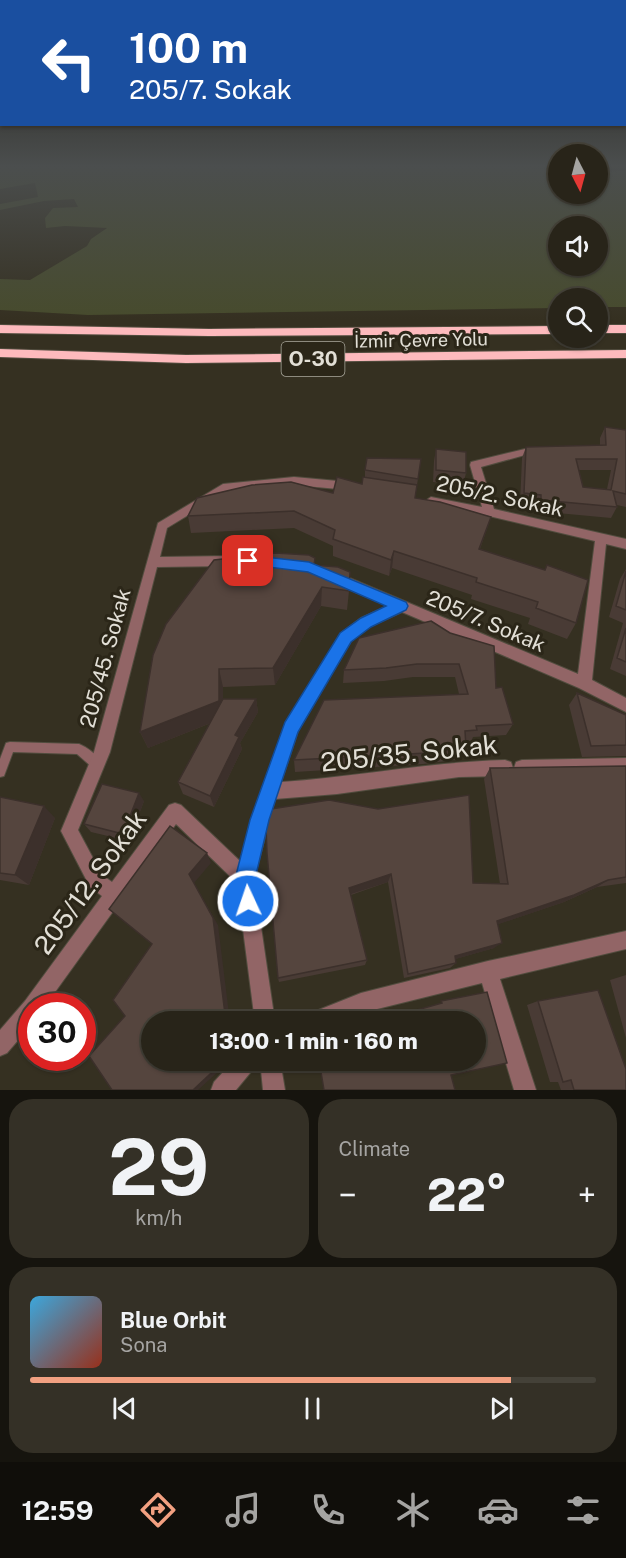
<!DOCTYPE html>
<meta charset="utf-8">
<style>
:root{--surface:#282419;--page:#343026;--text:#f1f3f6;--muted:#a5a4a2;--line:#444138;--accent:#f2a081}
body{margin:0;font-family:"Public Sans",sans-serif;background:var(--page);color:var(--text);height:100vh;display:flex;flex-direction:column;font-size:22px;white-space:nowrap}
*{box-sizing:border-box;margin:0}
p{font-size:20px;color:var(--muted)}
.icon{flex:none;width:33px;height:33px;fill:none;stroke:currentColor;stroke-width:2;stroke-linecap:round;stroke-linejoin:round}
.map{position:relative;height:1090px;overflow:hidden}
.drawer{display:flex;flex-direction:column;gap:9px;padding:9px;background:#16140e;flex:1}
.drawer>*{flex:none}
.banner{position:absolute;left:0px;top:0px;width:627px;height:126px;box-shadow:0 2px 4px #0004,0 0 0 2px var(--line);background:#1a4fa0;color:#fff;overflow:hidden}
.needle{width:39px;rotate:174deg}
.tools{position:absolute;left:548px;top:144px;display:grid;gap:12px}
.tools a{display:grid;place-items:center;width:60px;height:60px;border-radius:50%;background:var(--surface);box-shadow:0 2px 4px #0004,0 0 0 2px var(--line);font-size:30px}
.speed{position:absolute;left:18px;top:993px;display:flex;gap:12px;font-size:30px;font-weight:700;text-align:center}
.speed>*{display:grid;place-content:center;width:78px;height:78px;border-radius:50%;background:var(--surface);box-shadow:0 2px 4px #0004,0 0 0 2px var(--line);line-height:1}
.speed .limit{border:9px solid #d22;background:#fff;color:#111}
.pin{position:absolute;display:grid;place-items:center;width:51px;height:51px;color:#fff;margin:-26px;border-radius:12px;box-shadow:0 3px 9px #0006}
.me{position:absolute;width:66px;margin:-33px;rotate:357deg;stroke-linejoin:round;filter:drop-shadow(0 0 4px #0008)}
.turn{display:flex;align-items:center;gap:21px;height:126px;padding:0 30px;font-size:27px}
.turn .icon{width:78px;height:78px;stroke-width:2.5}
.turn b{display:block;font-size:42px;line-height:51px}
.big{font-size:45px;font-weight:800;line-height:1.1}
.drawer .card{flex:1;display:flex;flex-direction:column;justify-content:center;gap:9px;min-width:0;padding:0 21px;border-radius:24px;background:var(--page)}
.drawer .dial{align-items:center;gap:0}
.dial b{font-size:78px;line-height:1}
.song{display:flex;align-items:center;gap:18px}
.cover{width:72px;height:72px;border-radius:9px;background:linear-gradient(135deg,hsl(200 70% 55%),hsl(10 70% 35%))}
.played{height:6px;border-radius:3px;background:linear-gradient(90deg,var(--accent) 85%,var(--line) 85%)}
.keys{display:flex;justify-content:space-around;direction:ltr}
.heat{display:flex;justify-content:space-between;align-items:center;font-size:33px;direction:ltr}
.drawer .tiles{flex:1;display:grid;gap:9px;grid-template-columns:1fr 1fr}
.card:last-child{grid-column:span 2}
.trip{position:absolute;left:141px;top:1011px;width:345px;height:60px;border-radius:30px;background:var(--surface);box-shadow:0 2px 4px #0004,0 0 0 2px var(--line);font-weight:800;line-height:60px;text-align:center}
.menu{display:flex;height:96px;justify-content:space-around;align-items:center;background:#100e0a;color:var(--muted)}
.menu .icon{width:42px;height:42px}
.menu .selected{color:var(--accent)}
.menu b{font-size:27px;color:var(--text)}
.map>svg:first-child{display:block}
.green{fill:#474b2d;fill-rule:evenodd}
.lines{fill:none;stroke-linecap:round;stroke-linejoin:round}
.lane-casing{stroke:#514c3e;stroke-width:2}
.street-casing{stroke:#514c3e;stroke-width:2}
.highway-casing{stroke:#514c3e;stroke-width:2}
.lane{fill:#926566;fill-rule:evenodd}
.street{fill:#926566;fill-rule:evenodd}
.highway{fill:#fdbabd;fill-rule:evenodd}
.wall{fill:#493b35;fill-rule:evenodd}
.shaded-wall{fill:#3c302b}
.building{fill:#55453e;stroke:#3c302b;stroke-width:1.5;fill-rule:evenodd}
.route{fill:#1a73e8;stroke:#114b97;stroke-width:1.5}
.labels{text-anchor:middle;dominant-baseline:central;stroke-width:6;stroke-linejoin:round;paint-order:stroke}
.far-street-label{font-size:18px;fill:#e2dfd6;stroke:#2b2618}
.shield{fill:#2b2618;stroke:#aba89d;stroke-width:1.5}
.shield-label{font-size:20px;font-weight:bold;fill:#e2dfd6}
.street-label{font-size:21px;fill:#e2dfd6;stroke:#2b2618}
.near-street-label{font-size:26px;fill:#e2dfd6;stroke:#2b2618}
</style>
<div class="map">
<svg width="626" height="1090" viewBox="0 0 626 1090">
<rect width="100%" height="100%" fill="#353021"/>
<!-- green -->
<path class="green" d="M0 167H509L558 170V194H597V172L626 171V307H597V298H558V308L88 315 0 310V279L30 280 87 246 91 239 107 228 65 226 46 228 45 218 53 208 78 207 74 199 44 201 0 210V204L38 197 35 183 0 189ZM558 226H597V266H558Z"/>
<g class="lines">
<!-- lane casing -->
<g class="lane-casing">
<path id="lane" d="M10 742 79 744C87 747 99 756 102 764L101 768 97 769 93 768 77 754 13 752 4 776 0 777V759L6 743Z"/>
</g>
<!-- street casing -->
<g class="street-casing">
<path id="street" d="M525 449H538L543 452 538 455H525L481 467 494 509 626 539V549L606 544 592 680 626 698V712L579 688 402 612 371 626 351 641 298 731 281 782C356 777 430 762 505 760L511 762 513 768 511 774 505 776 459 777 337 794 275 799 254 879 275 1022H255L237 883 176 824 45 1006H32V1024L7 1053 0 1056V1030L25 1001 102 896 90 887 61 831 94 752 158 523 223 484 294 477 349 482 355 486 349 490 294 485 226 492 167 528 160 557 228 556 232 558 234 561 232 564 228 566 157 567 110 752 78 830 102 875 112 882 169 805 175 803 181 805 241 862 252 820 286 723 341 633 361 618 388 606 332 582 330 578 332 574H340L578 674 595 541 489 516 431 505 425 501 431 497 482 507 470 465 471 462Z
M626 758V774L522 776 516 774 514 768 516 762 522 760Z
M626 931V949L500 979 536 1090H514L482 983 361 1013 339 1022H303L306 1015 361 993 488 961Z
M234 1060H258L255 1067 236 1090H211L214 1082Z
M260 1060H280L285 1090H263Z"/>
</g>
<!-- highway casing -->
<g class="highway-casing">
<path id="highway" d="M0 325 209 329 558 326V334L209 336 0 333Z
M597 325H626V333H597Z
M0 349 186 355 626 350V358L186 363 0 357Z"/>
</g>
<!-- lane -->
<use href="#lane" class="lane"/>
<!-- street -->
<use href="#street" class="street"/>
<!-- highway -->
<use href="#highway" class="highway"/>
</g>
<!-- wall -->
<path class="wall" d="M605 427 626 430V507L617 505V507L611 518 536 511V506L520 504 522 458 526 447 600 445V438ZM579 470H611L607 489 583 487Z
M436 449 466 473 463 485 433 482 434 461Z
M421 459 415 498 491 517 480 549 545 570 547 565 576 623 567 639 528 624 530 618 471 599 472 595 392 568 389 576 333 556V546L294 528 191 533 188 516 333 493 362 484 365 477V470Z
M315 565 349 591 347 610 321 606 275 685 223 687V700L256 699 258 712 240 743 242 749 214 807 183 794 178 782 211 723 148 748 140 732Z
M626 569V676L610 669 623 623 609 617 620 579Z
M431 621 496 688 513 724 506 735 473 737 471 742H466V747L461 759 423 764 295 772 294 760 459 694 455 677H413L384 681 343 683 344 670Z
M577 693 626 715V756L582 757 569 705Z
M626 766V883L597 887 564 902 498 924 494 948 455 959 456 963 450 968 404 978 388 882 351 895 367 960 365 965 279 982 278 978 267 853 473 883 500 884 484 779 490 768Z
M0 797 55 818 29 885 0 880Z
M144 801 129 841 91 832 84 824Z
M626 975V1038L610 980Z
M538 1001 626 1090H561L558 1082H550L527 1005Z"/>
<!-- shaded-wall -->
<path class="shaded-wall" d="M394 551 392 568 389 576 391 560Z
M322 587 321 606 275 685 273 668Z
M219 669 223 687V718L148 748 140 732Z
M256 699 258 712 240 743 242 749 214 807 210 796 235 735Z
M139 793 144 801 129 841 123 834Z
M44 806 55 818 29 885 15 875Z
M207 853 211 863 194 883 218 925 230 1022H226L189 874Z
M391 874 388 882 348 895 349 888Z
M608 880 597 887 564 902 490 927 497 921Z
M502 943 494 948 449 961 455 956Z
M225 1060H231L198 1090H193Z"/>
<!-- building -->
<path class="building" d="M605 427 626 430V494L613 491 617 507 541 500V495L524 493 526 447 606 445ZM576 459H617L611 490 583 487Z
M436 449 466 452V473L436 470Z
M367 458 421 459 418 479 365 470Z
M337 477 362 484 363 477 417 485 415 498 440 502 491 517 479 549 545 570 547 565 588 580 576 623 536 608 538 602 476 582 477 578 394 551 391 560 333 539 335 530 294 511 188 516 197 498 252 485 291 482 333 493Z
M275 553 309 555 315 558 314 565 338 567 350 572 349 591 322 587 273 668 219 669V701L140 732 153 655 166 624 214 560Z
M626 571V610L616 606Z
M431 621 450 633 494 646 496 688 502 687 513 724 476 726 477 730 465 731 466 747 427 753 294 760 324 700 468 694 459 664H417L386 668 344 670 359 638Z
M626 628V662L617 658Z
M577 693 626 715V745L591 746Z
M223 699H256L235 735 239 737 210 796 178 782Z
M626 766V877L608 880 574 895 497 921 502 943 455 956 456 963 408 974 391 874 349 888 367 960 278 978 267 853 266 826 271 809 329 800 378 809 469 795 473 883 508 884 490 768Z
M102 784 139 793 123 834 84 824Z
M0 797 44 806 15 875 0 873Z
M170 826 207 853 189 874 213 918 226 1022H152V1060H225L193 1090H112L89 1056 125 1016 113 1000 152 944 109 909Z
M598 990 626 1069V1090H574L571 1080 563 1082 538 1001Z
M487 992 507 1063 451 1075 455 1090H324L319 1060H476V1022H374L442 1003 441 1001Z"/>
<!-- sky -->
<linearGradient id="sky" x2="0" y2="1"><stop stop-color="#1d1a12"/><stop offset="0.52" stop-color="#4b4e4e"/><stop offset="1" stop-color="#4b4e4e" stop-opacity="0"/></linearGradient>
<rect width="626" height="319" fill="url(#sky)"/>
<!-- route -->
<path class="route" d="M248 555 309 562 406 602 408 606 406 610 371 627 351 642 298 732 269 820 255 879 259 901 256 908 248 911 241 908 235 879 250 820 285 722 340 633 361 618 386 606 308 572 243 564 241 561 243 557Z"/>
<g class="labels">
<!-- far-street labels -->
<g class="far-street-label">
<text transform="translate(421 340) rotate(-1)">İzmir Çevre Yolu</text>
</g>
<!-- shield labels -->
<rect class="shield" x="281.5" y="342" width="63" height="34" rx="4.5"/>
<g class="shield-label">
<text x="313" y="359">O-30</text>
</g>
<!-- street labels -->
<g class="street-label">
<text transform="translate(500 496) rotate(12)">205/2. Sokak</text>
<text transform="translate(486 621) rotate(23)">205/7. Sokak</text>
<text transform="translate(105 658) rotate(-75)">205/45. Sokak</text>
</g>
<!-- near-street labels -->
<g class="near-street-label">
<text transform="translate(409 753) rotate(-6)">205/35. Sokak</text>
<text transform="translate(90 882) rotate(-54)">205/12. Sokak</text>
</g>
</g>
</svg>
<div class="tools">
<a><svg class="needle" viewBox="-14 -14 28 28"><path d="M0-13l5 13h-10z" fill="#e53935"/><path d="M0 13l5-13h-10z" fill="#a5a4a2"/></svg></a>
<a><svg class="icon" aria-label="sound" viewBox="0 0 24 24"><path d="M4 9h4l5-4v14l-5-4H4zM17 9q2 3 0 6"/></svg></a>
<a><svg class="icon" aria-label="search" viewBox="0 0 24 24"><circle cx="10" cy="10" r="6"/><path d="M15 15l6 6"/></svg></a>
</div>
<div class="speed"><div class="limit">30</div></div>
<div class="pin" style="left:248px;top:561px;background:#d93025"><svg class="icon" aria-label="arrive" viewBox="0 0 24 24"><path d="M6 21V4h12l-3 4 3 4H6"/></svg></div>
<svg class="me" style="left:248px;top:901px" viewBox="-20 -20 40 40"><circle r="17" fill="#1a73e8" stroke="#fff" stroke-width="3"/><path d="M0-11L8 9 0 5-8 9z" fill="#fff"/></svg>
<div class="trip">13:00 · 1 min · 160 m</div>
<div class="banner">
<div class="turn"><svg class="icon" aria-label="left" viewBox="0 0 24 24"><path d="M17 20v-9H6M10 6l-5 5 5 5"/></svg><div><b>100 m</b>205/7. Sokak</div></div>
</div>
</div>
<section class="drawer">
<div class="tiles">
<div class="card dial"><b>29</b><p>km/h</p></div>
<div class="card"><p>Climate</p>
<div class="heat"><a>−</a><b class="big">22°</b><a>+</a></div>
</div>
<div class="card">
<div class="song"><i class="cover"></i><div><b>Blue Orbit</b><p>Sona</p></div></div>
<div class="played"></div>
<div class="keys"><svg class="icon" aria-label="previous" viewBox="0 0 24 24"><path d="M18 5L8 12l10 7zM5 5v14"/></svg><svg class="icon" aria-label="pause" viewBox="0 0 24 24"><path d="M8 5v14M16 5v14"/></svg><svg class="icon" aria-label="next" viewBox="0 0 24 24"><path d="M6 5l10 7-10 7zM19 5v14"/></svg></div>
</div>
</div>
</section>
<nav class="menu">
<b>12:59</b>
<svg class="icon selected" aria-label="directions" viewBox="0 0 24 24"><path d="M12 3l9 9-9 9-9-9zM9 14v-3h6M13 9l2 2-2 2"/></svg>
<svg class="icon" aria-label="music" viewBox="0 0 24 24"><path d="M9 18V5l10-2v13"/><circle cx="6" cy="18" r="3"/><circle cx="16" cy="16" r="3"/></svg>
<svg class="icon" aria-label="phone" viewBox="0 0 24 24"><path d="M5 4h4l2 5-3 2q2 4 5 5l2-3 5 2v4C11 20 4 13 5 4z"/></svg>
<svg class="icon" aria-label="climate" viewBox="0 0 24 24"><path d="M12 3v18M4 7l16 10M4 17L20 7"/></svg>
<svg class="icon" aria-label="car" viewBox="0 0 24 24"><path d="M5 17H2v-5l4-1 3-4h7l3 4 3 1v5h-3M9 17h6M6 11h13"/><circle cx="7" cy="17" r="2"/><circle cx="17" cy="17" r="2"/></svg>
<svg class="icon" aria-label="filters" viewBox="0 0 24 24"><path d="M4 7h16M4 17h16"/><circle cx="9" cy="7" r="2"/><circle cx="15" cy="17" r="2"/></svg>
</nav>
